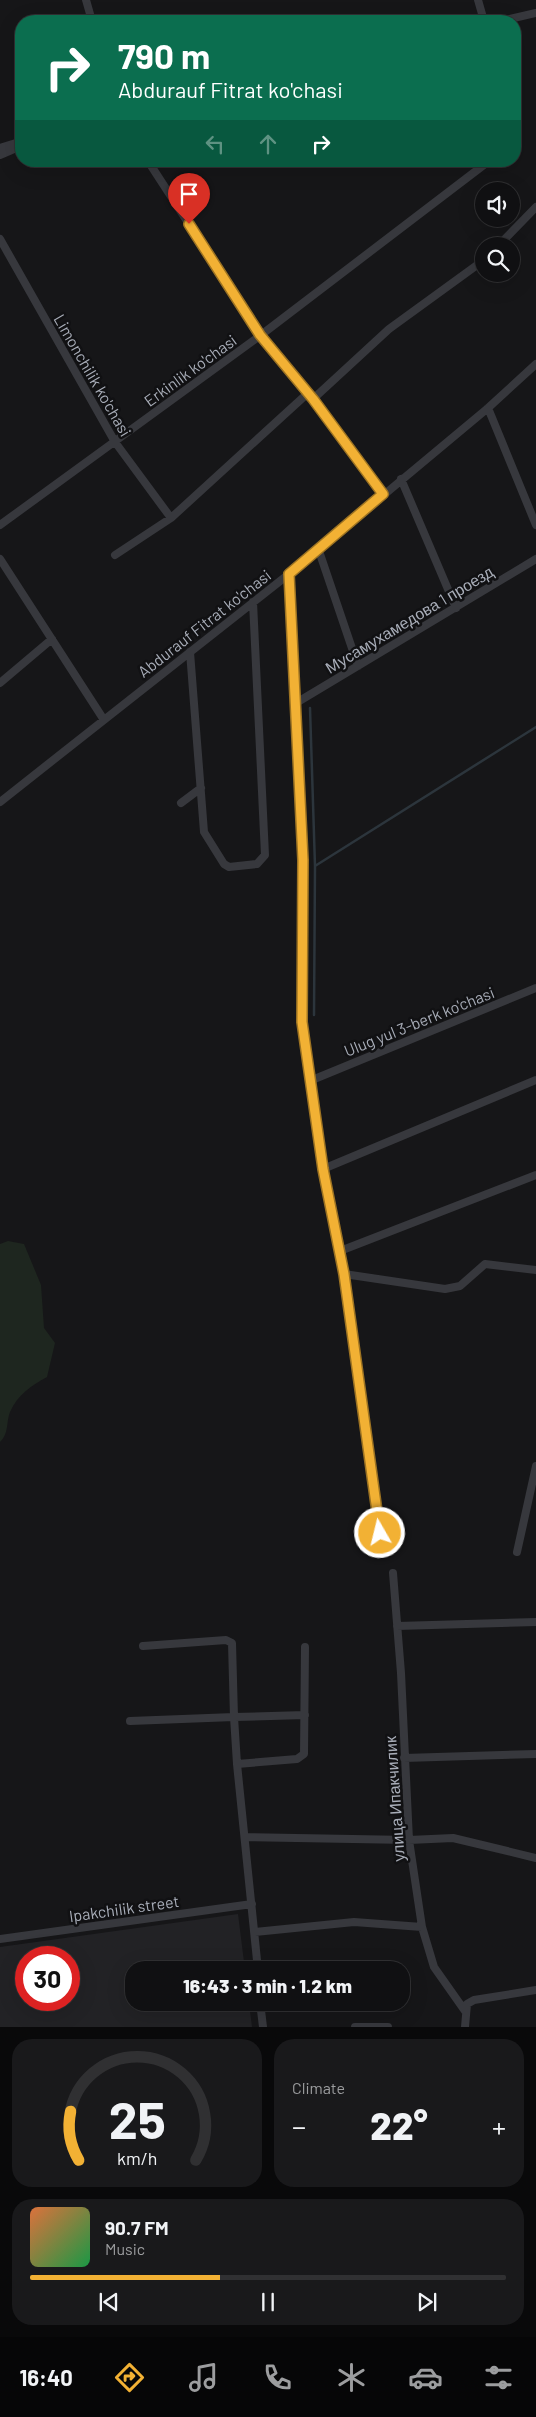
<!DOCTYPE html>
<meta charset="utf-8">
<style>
:root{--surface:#101012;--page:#19191b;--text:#f1f3f6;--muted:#9c9d9f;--line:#303032;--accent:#f2b134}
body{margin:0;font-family:Barlow,sans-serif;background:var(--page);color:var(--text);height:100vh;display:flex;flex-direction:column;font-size:19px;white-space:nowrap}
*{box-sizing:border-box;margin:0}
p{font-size:16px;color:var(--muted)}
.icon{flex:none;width:28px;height:28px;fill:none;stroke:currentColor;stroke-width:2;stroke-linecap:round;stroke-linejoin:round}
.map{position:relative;height:2027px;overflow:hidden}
.side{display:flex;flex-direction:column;gap:12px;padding:12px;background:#09090a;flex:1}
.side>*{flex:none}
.banner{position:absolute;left:15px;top:15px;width:506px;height:152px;border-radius:20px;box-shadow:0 5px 20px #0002,0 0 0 1px var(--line);background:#0b6e4f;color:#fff;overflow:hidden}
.tools{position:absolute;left:475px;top:182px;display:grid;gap:10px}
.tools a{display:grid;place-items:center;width:45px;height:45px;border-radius:50%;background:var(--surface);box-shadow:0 5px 20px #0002,0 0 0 1px var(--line);font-size:25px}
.speed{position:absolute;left:15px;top:1946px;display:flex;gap:10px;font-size:25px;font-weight:700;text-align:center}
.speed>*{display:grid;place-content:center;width:65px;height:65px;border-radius:50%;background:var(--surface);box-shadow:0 5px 20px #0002,0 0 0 1px var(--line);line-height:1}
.speed .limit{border:8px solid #d22;background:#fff;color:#111}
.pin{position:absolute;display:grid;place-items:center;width:42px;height:42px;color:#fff;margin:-51px -21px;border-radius:50% 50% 50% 0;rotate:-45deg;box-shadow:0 0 5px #0007}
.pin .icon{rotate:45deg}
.me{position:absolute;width:55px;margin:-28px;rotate:352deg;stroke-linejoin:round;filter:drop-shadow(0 0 4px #0008)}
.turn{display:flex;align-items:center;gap:18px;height:105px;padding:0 20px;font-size:22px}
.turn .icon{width:65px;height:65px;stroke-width:2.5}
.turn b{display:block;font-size:35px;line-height:42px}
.lanes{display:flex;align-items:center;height:48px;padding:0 20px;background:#0003;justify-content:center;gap:25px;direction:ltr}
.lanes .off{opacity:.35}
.big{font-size:38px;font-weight:800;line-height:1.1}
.side .tile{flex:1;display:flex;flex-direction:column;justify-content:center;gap:8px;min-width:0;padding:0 18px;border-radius:20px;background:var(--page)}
.side .dial{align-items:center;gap:0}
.dial svg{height:130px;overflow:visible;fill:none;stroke:var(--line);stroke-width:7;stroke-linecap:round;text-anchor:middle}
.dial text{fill:var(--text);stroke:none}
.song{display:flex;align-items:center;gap:15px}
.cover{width:60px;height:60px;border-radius:8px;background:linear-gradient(135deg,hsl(20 70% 55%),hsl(140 70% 35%))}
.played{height:5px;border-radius:2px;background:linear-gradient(90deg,var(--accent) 40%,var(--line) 40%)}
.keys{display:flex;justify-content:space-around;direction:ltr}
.heat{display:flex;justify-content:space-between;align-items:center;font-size:28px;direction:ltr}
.side .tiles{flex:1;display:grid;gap:12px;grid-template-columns:1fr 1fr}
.tile:last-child{grid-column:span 2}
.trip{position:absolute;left:125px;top:1961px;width:285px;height:50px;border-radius:20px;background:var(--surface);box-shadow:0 5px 20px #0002,0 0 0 1px var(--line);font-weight:800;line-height:50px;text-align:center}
.dock{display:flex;height:80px;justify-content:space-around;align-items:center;background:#060607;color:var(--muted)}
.dock .icon{width:35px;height:35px}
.dock .selected{color:var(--accent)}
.dock b{font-size:22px;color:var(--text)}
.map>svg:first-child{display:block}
.built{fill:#222225;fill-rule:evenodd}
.green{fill:#1e261f}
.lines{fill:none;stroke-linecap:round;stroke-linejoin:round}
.stream{stroke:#2c353c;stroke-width:2.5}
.minor{stroke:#37383d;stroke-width:8}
.route-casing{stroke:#9d7322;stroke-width:12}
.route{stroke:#f2b134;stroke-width:9}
.labels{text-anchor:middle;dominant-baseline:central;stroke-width:5;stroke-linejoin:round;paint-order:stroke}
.street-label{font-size:16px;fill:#a8adb8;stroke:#111113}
</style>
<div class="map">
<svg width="536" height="2027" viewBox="0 0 536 2027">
<rect width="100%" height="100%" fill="#161618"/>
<!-- built -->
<path class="built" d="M238 1914 245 1970H134V2002L249 2003 252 2027H0V1947ZM26 1958H69V2000H26Z"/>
<!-- green -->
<path class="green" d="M8 1241 24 1244 41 1285 44 1328 55 1343 47 1377C31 1386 18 1394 10 1412 6 1422 9 1434 0 1442V1244Z"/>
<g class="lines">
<!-- stream -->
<path class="stream" d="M310 708 315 866 314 1015
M315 866 536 727"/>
<!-- minor -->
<path class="minor" d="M86 0 92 21
M478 0 484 21
M501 21 536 13
M0 148 19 142
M0 155 21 146
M148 161 261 335 313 399 383 494
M0 239 115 442 171 518
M498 246 536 207
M313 399 389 329 484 260
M488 408 536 525
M401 479 456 608
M0 525 261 335 489 161
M318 548 358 666
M115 555 171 518 308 393
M0 559 104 720
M289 574 303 860 302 1022 323 1169 344 1274 381 1533
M190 652 204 832 224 864 229 867 257 864 265 855 253 602
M0 683 52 639
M296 703 536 559
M0 802 289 574 488 408 536 364
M181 803 201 788
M312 1080 536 988
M323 1169 536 1080
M340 1251 536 1175
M344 1274 445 1289 460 1286 485 1264 536 1270
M517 1552 536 1466
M393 1573 401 1673 409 1840 422 1927 434 1967 465 2011
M397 1626 536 1622
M143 1646 226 1640 232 1643 234 1717 305 1715
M130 1721 234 1717 237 1764
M404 1758 536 1754
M246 1837 409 1840 453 1838 536 1858
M255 1932 354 1922 422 1927
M0 1939 252 1904
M258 1970 237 1764 297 1759 304 1754 305 1647
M260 2002 263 2027
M355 2027H388
M465 2027 467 2004 474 2000 536 1990"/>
</g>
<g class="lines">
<!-- route casing -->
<g class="route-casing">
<path id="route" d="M189 224 260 335 313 399 383 494 289 574 303 860 302 1022 323 1169 344 1274 380 1533"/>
</g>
<!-- route -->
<use href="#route" class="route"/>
</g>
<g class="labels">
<!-- street labels -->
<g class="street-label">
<text transform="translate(190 370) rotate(-36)">Erkinlik ko'chasi</text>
<text transform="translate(93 375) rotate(60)">Limonchilik ko'chasi</text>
<text transform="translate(409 619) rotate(-31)">Мусамухамедова 1 проезд</text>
<text transform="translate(204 623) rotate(-38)">Abdurauf Fitrat ko'chasi</text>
<text transform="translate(419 1021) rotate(-22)">Ulug yul 3-berk ko'chasi</text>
<text transform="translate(394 1799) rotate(-94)">улица Ипакчилик</text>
<text transform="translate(124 1908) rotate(-8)">Ipakchilik street</text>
</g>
</g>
</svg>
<div class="tools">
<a><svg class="icon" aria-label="sound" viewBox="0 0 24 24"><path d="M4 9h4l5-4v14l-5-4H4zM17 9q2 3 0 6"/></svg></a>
<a><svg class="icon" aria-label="search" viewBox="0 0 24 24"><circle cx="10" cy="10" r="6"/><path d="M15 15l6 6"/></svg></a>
</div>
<div class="speed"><div class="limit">30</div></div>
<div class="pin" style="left:189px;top:224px;background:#d93025"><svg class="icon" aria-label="arrive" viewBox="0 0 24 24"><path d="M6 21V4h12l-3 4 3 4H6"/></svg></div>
<svg class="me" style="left:380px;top:1533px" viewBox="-20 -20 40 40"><circle r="17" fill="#f2b134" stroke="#fff" stroke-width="3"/><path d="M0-11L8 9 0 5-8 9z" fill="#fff"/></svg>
<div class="trip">16:43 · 3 min · 1.2 km</div>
<div class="banner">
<div class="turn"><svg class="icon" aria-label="right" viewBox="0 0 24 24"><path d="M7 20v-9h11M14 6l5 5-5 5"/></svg><div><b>790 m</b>Abdurauf Fitrat ko'chasi</div></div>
<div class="lanes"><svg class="icon off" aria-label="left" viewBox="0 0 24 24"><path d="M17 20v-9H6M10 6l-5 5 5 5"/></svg><svg class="icon off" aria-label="ahead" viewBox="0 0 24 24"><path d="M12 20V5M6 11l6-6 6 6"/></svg><svg class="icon" aria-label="right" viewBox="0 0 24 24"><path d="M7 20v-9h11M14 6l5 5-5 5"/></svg></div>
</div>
</div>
<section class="side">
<div class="tiles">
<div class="tile dial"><svg viewBox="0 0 100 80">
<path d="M14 69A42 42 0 1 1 86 69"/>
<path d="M14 69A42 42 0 0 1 9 39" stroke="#f2b134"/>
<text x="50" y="56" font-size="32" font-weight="700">25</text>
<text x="50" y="72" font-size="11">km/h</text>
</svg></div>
<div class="tile"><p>Climate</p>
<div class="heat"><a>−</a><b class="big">22°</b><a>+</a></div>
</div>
<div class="tile">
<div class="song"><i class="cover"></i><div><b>90.7 FM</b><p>Music</p></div></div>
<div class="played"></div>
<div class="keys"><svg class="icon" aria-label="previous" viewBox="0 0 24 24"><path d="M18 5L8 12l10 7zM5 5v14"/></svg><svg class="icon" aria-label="pause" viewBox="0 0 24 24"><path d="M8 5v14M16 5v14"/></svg><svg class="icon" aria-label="next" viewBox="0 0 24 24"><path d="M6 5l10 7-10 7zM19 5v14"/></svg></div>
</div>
</div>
</section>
<nav class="dock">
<b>16:40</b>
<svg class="icon selected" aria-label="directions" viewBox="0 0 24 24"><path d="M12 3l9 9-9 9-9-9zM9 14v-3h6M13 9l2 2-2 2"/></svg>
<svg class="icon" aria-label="music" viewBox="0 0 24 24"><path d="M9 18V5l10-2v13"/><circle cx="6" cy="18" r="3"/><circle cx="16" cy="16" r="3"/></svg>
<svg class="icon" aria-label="phone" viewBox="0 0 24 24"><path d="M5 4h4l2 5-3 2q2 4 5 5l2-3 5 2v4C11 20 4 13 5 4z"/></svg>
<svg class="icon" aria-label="climate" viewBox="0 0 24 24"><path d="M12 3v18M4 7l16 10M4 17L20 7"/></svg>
<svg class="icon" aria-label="car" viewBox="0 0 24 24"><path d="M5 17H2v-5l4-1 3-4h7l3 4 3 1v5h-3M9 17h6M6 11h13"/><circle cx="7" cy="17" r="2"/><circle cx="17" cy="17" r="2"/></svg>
<svg class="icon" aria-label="filters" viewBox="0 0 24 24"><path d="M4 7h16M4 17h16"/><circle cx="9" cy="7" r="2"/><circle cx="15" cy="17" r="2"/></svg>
</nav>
